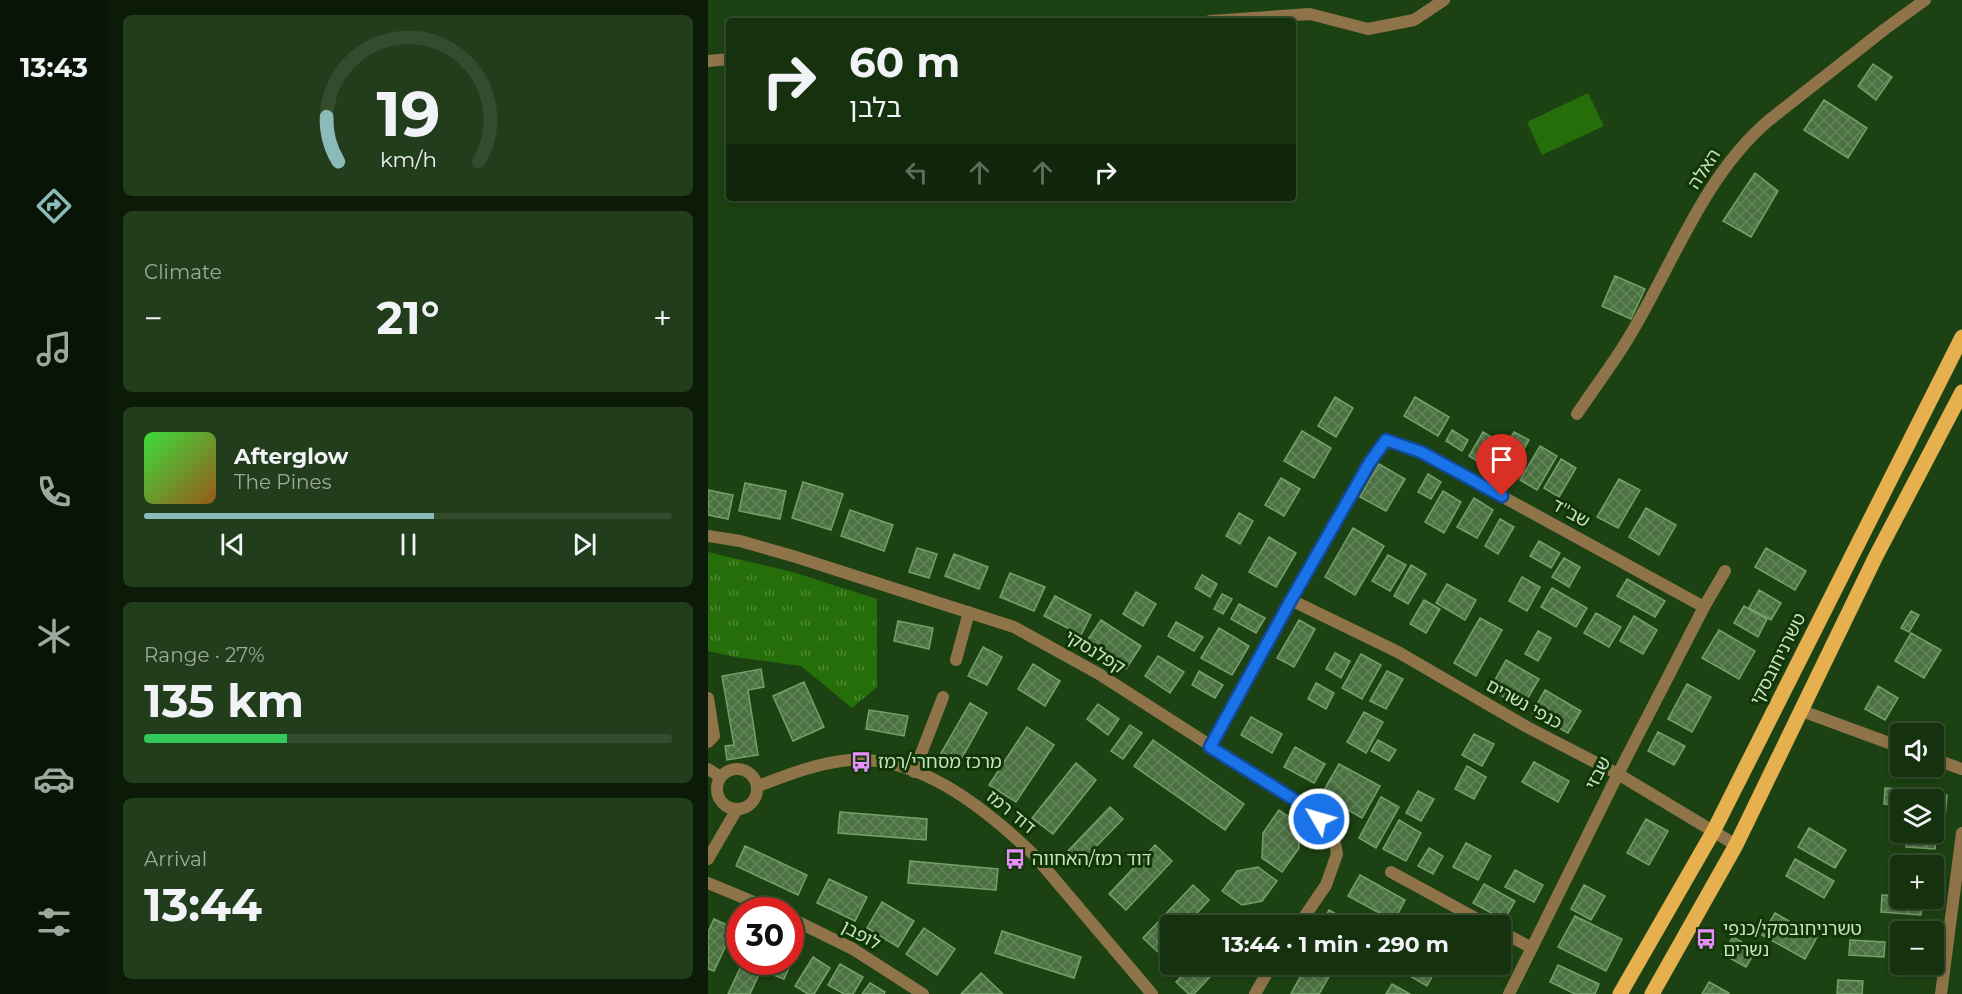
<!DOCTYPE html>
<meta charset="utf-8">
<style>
:root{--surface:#15310e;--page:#223d1c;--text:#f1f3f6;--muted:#9da99e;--line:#344c2e;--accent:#8bbbb9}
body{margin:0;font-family:Montserrat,"Noto Sans Hebrew",sans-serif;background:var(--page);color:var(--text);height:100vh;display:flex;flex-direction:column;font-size:22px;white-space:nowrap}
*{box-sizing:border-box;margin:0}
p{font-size:20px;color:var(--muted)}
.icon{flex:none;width:33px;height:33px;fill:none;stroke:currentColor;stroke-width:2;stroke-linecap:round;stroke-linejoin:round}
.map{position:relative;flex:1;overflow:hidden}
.side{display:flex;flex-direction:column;gap:15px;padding:15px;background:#0c1b08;width:600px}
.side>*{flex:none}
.top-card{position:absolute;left:18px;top:18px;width:570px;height:183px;border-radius:6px;box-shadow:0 3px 9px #0003,0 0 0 2px var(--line);background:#15310e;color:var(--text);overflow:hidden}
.tools{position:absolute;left:1182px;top:723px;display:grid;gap:12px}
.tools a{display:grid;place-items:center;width:54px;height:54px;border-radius:6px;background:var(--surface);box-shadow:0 3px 9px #0003,0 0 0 2px var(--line);font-size:30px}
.speed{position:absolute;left:18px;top:897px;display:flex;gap:12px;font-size:30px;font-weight:700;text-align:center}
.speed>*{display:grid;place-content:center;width:78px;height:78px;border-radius:50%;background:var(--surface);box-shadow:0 3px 9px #0003,0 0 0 2px var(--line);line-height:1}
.speed .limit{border:9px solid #d22;background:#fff;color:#111}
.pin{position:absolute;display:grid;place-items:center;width:51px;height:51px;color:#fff;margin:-62px -26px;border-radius:50% 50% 50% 0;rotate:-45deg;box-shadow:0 0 6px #0007}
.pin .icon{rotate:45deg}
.me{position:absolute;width:66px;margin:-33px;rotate:308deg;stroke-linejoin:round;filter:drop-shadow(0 0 4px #0008)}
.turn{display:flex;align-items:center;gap:21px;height:126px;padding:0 24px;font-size:27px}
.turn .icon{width:78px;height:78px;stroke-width:2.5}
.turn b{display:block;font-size:42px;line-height:51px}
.lanes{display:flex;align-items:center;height:57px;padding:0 24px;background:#0003;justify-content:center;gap:30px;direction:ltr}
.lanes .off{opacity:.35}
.big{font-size:45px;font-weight:700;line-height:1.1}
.side .tile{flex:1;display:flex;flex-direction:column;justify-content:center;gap:9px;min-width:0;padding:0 21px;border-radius:9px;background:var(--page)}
.side .dial{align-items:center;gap:0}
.dial svg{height:156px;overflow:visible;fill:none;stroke:var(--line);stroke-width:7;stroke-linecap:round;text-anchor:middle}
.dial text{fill:var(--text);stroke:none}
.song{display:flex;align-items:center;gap:18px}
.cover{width:72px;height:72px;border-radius:9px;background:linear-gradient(135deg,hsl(120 70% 55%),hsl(30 70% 35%))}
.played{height:6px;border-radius:3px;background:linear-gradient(90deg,var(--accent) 55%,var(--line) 55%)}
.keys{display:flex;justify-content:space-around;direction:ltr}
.heat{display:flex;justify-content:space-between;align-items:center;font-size:33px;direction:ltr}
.charge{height:9px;border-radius:4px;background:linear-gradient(90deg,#34c759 27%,var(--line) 0)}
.trip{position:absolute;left:452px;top:915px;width:351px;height:60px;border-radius:6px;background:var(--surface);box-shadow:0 3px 9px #0003,0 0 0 2px var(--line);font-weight:700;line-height:60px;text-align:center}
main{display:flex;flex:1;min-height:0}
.tab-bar{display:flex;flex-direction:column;width:108px;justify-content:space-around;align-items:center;background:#081406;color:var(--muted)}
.tab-bar .icon{width:42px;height:42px}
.tab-bar .on{color:var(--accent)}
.tab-bar b{font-size:27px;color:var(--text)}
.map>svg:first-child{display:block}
.park{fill:url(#park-tufts)}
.garden{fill:#256e09}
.building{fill:url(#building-cross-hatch);stroke:#769f6c;stroke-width:1.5}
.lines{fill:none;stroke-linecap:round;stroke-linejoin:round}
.minor{stroke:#8f7449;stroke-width:12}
.tertiary{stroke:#8f7449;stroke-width:12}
.primary{stroke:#e6b04e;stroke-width:15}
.route-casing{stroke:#114b97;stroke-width:15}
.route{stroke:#1a73e8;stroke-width:10}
.labels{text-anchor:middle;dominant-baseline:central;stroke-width:6;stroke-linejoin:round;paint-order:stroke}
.street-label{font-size:18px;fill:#cce1c6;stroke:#113606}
.poi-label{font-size:18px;fill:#cce1c6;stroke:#113606;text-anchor:start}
</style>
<main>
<nav class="tab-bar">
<b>13:43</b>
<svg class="icon on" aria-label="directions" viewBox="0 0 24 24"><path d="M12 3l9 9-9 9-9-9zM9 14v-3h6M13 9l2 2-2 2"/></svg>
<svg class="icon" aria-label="music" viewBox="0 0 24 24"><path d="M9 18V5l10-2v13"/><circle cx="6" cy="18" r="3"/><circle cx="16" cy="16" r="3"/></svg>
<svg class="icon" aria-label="phone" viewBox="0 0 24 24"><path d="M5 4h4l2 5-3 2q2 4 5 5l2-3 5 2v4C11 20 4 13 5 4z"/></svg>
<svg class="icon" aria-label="climate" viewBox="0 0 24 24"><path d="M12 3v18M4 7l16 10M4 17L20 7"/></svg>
<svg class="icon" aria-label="car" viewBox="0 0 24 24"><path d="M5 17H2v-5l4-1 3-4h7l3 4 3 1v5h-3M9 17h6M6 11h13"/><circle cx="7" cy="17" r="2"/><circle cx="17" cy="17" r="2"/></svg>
<svg class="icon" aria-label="filters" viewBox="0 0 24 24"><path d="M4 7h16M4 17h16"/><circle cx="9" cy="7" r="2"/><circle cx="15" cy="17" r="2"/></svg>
</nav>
<section class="side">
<div class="tile dial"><svg viewBox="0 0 100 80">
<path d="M14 69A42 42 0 1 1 86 69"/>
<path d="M14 69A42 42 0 0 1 8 46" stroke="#8bbbb9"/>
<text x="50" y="56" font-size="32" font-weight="700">19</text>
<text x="50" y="72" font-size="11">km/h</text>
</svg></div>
<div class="tile"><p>Climate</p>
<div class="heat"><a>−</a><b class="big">21°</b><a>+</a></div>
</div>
<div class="tile">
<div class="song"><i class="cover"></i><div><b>Afterglow</b><p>The Pines</p></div></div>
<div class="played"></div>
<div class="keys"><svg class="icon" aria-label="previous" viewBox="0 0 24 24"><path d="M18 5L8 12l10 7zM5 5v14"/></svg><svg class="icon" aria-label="pause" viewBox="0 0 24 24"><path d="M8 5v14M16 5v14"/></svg><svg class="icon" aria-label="next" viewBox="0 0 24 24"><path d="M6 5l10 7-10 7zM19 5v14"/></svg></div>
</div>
<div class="tile"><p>Range · 27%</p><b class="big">135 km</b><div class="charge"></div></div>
<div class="tile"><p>Arrival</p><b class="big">13:44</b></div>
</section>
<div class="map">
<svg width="1254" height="994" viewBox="0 0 1254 994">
<defs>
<pattern id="park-tufts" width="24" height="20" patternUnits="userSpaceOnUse" patternTransform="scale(1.5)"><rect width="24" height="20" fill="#256e09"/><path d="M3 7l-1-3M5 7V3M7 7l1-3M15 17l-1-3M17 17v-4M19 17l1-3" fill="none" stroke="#4e8937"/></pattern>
<pattern id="building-cross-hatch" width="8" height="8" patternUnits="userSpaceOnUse" patternTransform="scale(1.5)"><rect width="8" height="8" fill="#4b7141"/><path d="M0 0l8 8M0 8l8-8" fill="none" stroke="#64855b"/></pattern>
</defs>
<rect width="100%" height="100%" fill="#1c4112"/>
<!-- park -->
<path class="park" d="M0 552 85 572 169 599V687L144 708 93 666 27 657 0 651Z"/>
<!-- garden -->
<path class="garden" d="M880 93 896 126 834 155 819 122Z"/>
<!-- building -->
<path class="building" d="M1165 64 1184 77 1168 100 1150 86Z
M1116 100 1159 128 1140 158 1096 130Z
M1047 173 1070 191 1043 237 1015 221Z
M907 276 937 289 923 319 894 306Z
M627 397 645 408 628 437 610 426Z
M707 397 741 417 730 436 696 416Z
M744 430 760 440 754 451 738 441Z
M594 431 623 448 606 478 576 461Z
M775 432 791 442 777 466 761 456Z
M806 432 821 440 801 476 785 467Z
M832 446 849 456 829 490 812 480Z
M853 459 868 468 851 497 836 488Z
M671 464 697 479 678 511 652 497Z
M720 474 733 482 723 499 710 492Z
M573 478 592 489 576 516 557 505Z
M911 479 932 490 910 528 889 517Z
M95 482 135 494 123 530 84 518Z
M37 483 78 491 72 519 31 511Z
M0 490 25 495 20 519 0 515Z
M735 491 753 502 736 533 717 522Z
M766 498 785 510 769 538 749 527Z
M938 508 968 525 951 555 921 537Z
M142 510 185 525 176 551 133 536Z
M531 513 545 521 532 544 518 536Z
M792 519 806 527 790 554 777 546Z
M645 528 676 546 647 595 617 577Z
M561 537 588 553 568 587 541 572Z
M831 541 852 553 843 568 822 556Z
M209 548 229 554 221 578 201 572Z
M1058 548 1098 571 1087 590 1047 567Z
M246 554 280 567 271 589 237 576Z
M680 555 698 565 682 591 664 581Z
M856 558 872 567 861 587 844 577Z
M703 565 718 574 700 604 686 596Z
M302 573 337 587 326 611 292 597Z
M494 575 509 584 502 597 487 588Z
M814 577 832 587 819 611 801 601Z
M919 579 957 601 947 617 909 596Z
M739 584 768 600 757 620 728 603Z
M844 588 879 608 868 627 833 607Z
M1051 590 1073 603 1063 620 1041 608Z
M428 592 448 604 435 626 415 614Z
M514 594 524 599 515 614 506 609Z
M347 596 383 615 373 635 336 616Z
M716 600 732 609 718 633 702 624Z
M531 604 557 618 548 633 523 619Z
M1036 606 1059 619 1050 637 1026 623Z
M1203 611 1211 615 1201 632 1193 628Z
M888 613 913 627 901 647 876 633Z
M926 616 949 630 935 654 912 641Z
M772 618 794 630 768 676 746 663Z
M393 620 433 646 418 669 378 642Z
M591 620 607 629 586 667 569 658Z
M190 621 225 628 221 649 186 641Z
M468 622 495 637 486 651 460 636Z
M511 628 541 646 524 675 493 658Z
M1011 630 1047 651 1031 679 994 658Z
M830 631 843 638 830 661 817 654Z
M1203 633 1233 650 1216 678 1187 661Z
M275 647 294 657 279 685 260 676Z
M627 653 642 661 633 678 618 669Z
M653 654 673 665 654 699 634 688Z
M450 656 476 672 462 693 437 676Z
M798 660 831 679 814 708 782 689Z
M325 664 352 681 337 706 310 689Z
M53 669 56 687 40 690 50 755 19 760 17 746 26 745 14 676Z
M491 671 515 685 507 698 484 685Z
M679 671 695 679 678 709 662 701Z
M96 682 116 727 85 741 65 696Z
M608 683 626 693 618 709 600 699Z
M979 684 1003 697 984 732 960 719Z
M1170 686 1190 698 1177 720 1157 709Z
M837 690 873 711 860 733 824 713Z
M262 703 279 713 250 765 232 755Z
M390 704 411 719 400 735 379 719Z
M161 710 200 716 196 736 158 729Z
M656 712 675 722 658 753 639 742Z
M543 717 574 734 564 753 533 735Z
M422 725 434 733 415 759 403 751Z
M319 727 346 745 308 802 281 785Z
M950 732 977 746 966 765 940 751Z
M766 734 786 744 774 766 754 755Z
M445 740 536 804 517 830 426 766Z
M670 740 688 750 681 761 663 751Z
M587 747 617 764 606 783 576 767Z
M826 762 861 781 850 802 814 782Z
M368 763 388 780 345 834 324 818Z
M631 764 672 786 654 818 613 795Z
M759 766 778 777 766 799 747 789Z
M1177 788 1190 789 1189 805 1176 804Z
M710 791 726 799 713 821 698 813Z
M1217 794 1239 795 1237 819 1226 818V800H1217Z
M673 797 691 807 668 848 651 838Z
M402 807 415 819 370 865 358 853Z
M571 810 590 823 591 848 574 872 554 858 555 833Z
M132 812 219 819 218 840 130 833Z
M938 819 960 831 941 865 919 853Z
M691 820 713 833 698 861 675 849Z
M1101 828 1138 850 1127 868 1090 847Z
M1226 831H1229L1227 849 1198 847 1199 832H1226Z
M758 843 783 856 770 880 745 867Z
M447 845 464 861 418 910 401 894Z
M37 846 99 875 90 895 28 866Z
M721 848 735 856 725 874 710 866Z
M1087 859 1126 881 1116 898 1078 876Z
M1184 859 1224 862 1223 866H1192V879L1183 878Z
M202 861 290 869 288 890 200 883Z
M550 867 569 881 554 901 534 905 514 891 529 871Z
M807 870 835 885 826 902 797 887Z
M652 875 697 900 686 921 640 896Z
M121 879 159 897 147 921 109 903Z
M776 884 807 901 796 920 765 903Z
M485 885 501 900 477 926H462V941L451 953 435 938Z
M876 885 897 896 883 920 863 909Z
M1174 895 1192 896V898H1214L1213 915 1173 912Z
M174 902 206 921 190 947 159 928Z
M621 910 642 922 640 926H612Z
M1067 913 1109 937 1097 959 1054 935Z
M867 916 914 939 898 971 850 947Z
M6 919 26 928 6 971 0 969V932Z
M216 928 247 949 229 975 198 954Z
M294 931 373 957 366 978 287 953Z
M1025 937 1048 950 1038 967 1014 954Z
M1142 940 1177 942 1176 957 1141 955Z
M82 950 88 952 76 979 61 973 66 962H82Z
M105 957 122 968 106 994H100L87 986Z
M34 964 52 972 42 994H20Z
M132 964 155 977 145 994H136L120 985Z
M485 964H514L486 994H481L468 982Z
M599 964H603L622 975 611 994H583Z
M699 964H715L727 971 719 986 695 972Z
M850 965 891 984 887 994H867L842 982Z
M273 973 295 994H253Z
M1130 980 1155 981 1154 994H1129Z
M1001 982 1021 993 1020 994H994Z
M162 983 177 992 176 994H154Z
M684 984 702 994H678Z"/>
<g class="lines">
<!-- minor -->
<path class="minor" d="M502 21 602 14 660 29 706 20 736 0
M0 61 21 59
M869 414C886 388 905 364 921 337 965 265 994 178 1060 121L1177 29 1217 0
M0 536 32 541 88 557 306 627 391 674 595 805 625 833 629 854 618 885 590 926
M583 600 690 652 819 727 910 774 1028 845
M248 660 261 612
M0 698 6 736 0 742
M1094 711 1192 747
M503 747 583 600 661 462 678 439 713 452 996 607
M1226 759 1254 769
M206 772 235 697
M0 859 29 809
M683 872 782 926
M0 883 65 910
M82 918 145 949 215 994
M792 931 824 948
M547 994 564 964
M801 994 910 774 996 607 1017 571
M1233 994 1254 833"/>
<!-- tertiary -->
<path class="tertiary" d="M0 769 13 777
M9 789a20 20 0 1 1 40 0a20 20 0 1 1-40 0Z
M50 786C77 776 104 765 133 761 206 750 277 808 326 855L444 994"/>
<!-- primary -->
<path class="primary" d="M912 994 1005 832 1254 337
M944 994 1028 845 1168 556 1254 392"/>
</g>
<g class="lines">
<!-- route casing -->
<g class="route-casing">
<path id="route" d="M611 819 595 805 502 747 583 600 662 462 678 440 713 452 794 496"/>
</g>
<!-- route -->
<use href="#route" class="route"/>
</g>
<!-- icons -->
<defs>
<g id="bus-bare" transform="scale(1.62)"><path d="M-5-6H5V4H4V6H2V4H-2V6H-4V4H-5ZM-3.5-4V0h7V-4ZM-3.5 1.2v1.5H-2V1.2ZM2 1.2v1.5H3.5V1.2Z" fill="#e88eff" stroke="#113606" stroke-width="2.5" paint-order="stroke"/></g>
</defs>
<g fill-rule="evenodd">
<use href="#bus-bare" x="153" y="762"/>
<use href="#bus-bare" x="307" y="859"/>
<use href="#bus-bare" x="998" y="939"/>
</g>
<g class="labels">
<!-- street labels -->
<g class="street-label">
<text transform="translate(996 169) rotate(-57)">האלה</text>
<text transform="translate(863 513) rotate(29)">שב''ד</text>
<text transform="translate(387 652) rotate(31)">קפלנסקי</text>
<text transform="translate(1070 659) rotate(-63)">טשרניחובסקי</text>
<text transform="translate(816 704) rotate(29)">כנפי נשרים</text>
<text transform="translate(890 773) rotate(-63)">שבזי</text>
<text transform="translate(303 812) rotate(39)">דוד רמז</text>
<text transform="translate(153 935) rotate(29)">לופבן</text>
</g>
<!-- poi labels -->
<g class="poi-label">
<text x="170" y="762">מרכז מסחרי/רמז</text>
<text x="324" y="859">דוד רמז/האחווה</text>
<text x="1015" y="929">טשרניחובסקי/כנפי<tspan x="1015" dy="21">נשרים</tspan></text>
</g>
</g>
</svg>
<div class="tools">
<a><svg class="icon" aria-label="sound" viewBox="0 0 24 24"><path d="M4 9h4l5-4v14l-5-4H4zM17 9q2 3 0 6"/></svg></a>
<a><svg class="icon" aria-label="layers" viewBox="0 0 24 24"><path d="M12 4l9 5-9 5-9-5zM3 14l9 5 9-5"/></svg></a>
<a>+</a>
<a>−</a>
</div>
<div class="speed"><div class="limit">30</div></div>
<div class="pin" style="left:794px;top:496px;background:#d93025"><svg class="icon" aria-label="arrive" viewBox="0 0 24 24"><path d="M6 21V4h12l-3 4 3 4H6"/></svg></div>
<svg class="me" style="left:611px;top:819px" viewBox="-20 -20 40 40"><circle r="17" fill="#1a73e8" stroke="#fff" stroke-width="3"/><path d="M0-11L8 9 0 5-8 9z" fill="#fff"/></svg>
<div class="trip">13:44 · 1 min · 290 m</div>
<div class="top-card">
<div class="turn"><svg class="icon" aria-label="right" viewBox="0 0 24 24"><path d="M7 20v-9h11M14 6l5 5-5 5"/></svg><div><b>60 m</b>בלבן</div></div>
<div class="lanes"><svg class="icon off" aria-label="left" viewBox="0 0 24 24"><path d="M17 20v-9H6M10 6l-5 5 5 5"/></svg><svg class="icon off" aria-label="ahead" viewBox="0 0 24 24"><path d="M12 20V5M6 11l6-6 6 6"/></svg><svg class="icon off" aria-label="ahead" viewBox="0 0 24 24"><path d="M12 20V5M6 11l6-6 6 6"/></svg><svg class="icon" aria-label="right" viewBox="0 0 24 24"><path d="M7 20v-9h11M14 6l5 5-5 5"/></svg></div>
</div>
</div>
</main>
